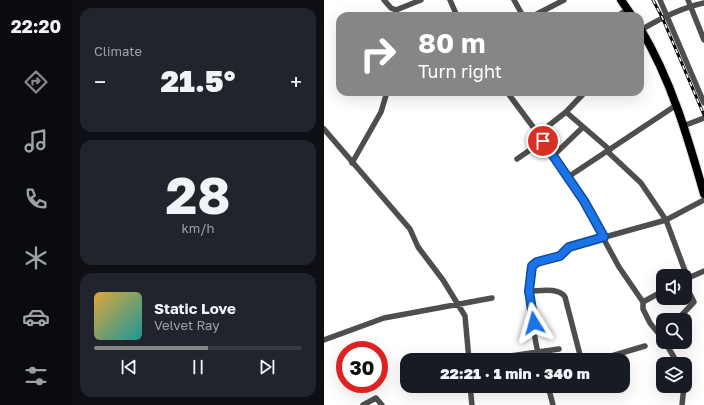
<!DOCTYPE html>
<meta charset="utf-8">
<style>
:root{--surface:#171b24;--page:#20242c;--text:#f1f3f6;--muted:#9ea1a6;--line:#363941;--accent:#858687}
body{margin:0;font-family:"Golos Text",sans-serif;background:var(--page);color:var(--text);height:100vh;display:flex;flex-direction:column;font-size:15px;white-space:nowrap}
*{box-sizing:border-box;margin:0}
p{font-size:13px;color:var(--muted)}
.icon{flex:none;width:22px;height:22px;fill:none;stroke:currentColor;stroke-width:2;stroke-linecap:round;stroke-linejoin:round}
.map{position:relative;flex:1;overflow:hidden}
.panel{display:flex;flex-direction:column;gap:8px;padding:8px;background:#0d0f14;width:252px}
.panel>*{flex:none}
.guide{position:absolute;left:12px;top:12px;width:308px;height:84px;border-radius:12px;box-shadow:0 4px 16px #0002;background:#858687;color:#fff;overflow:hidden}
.fabs{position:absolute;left:332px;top:269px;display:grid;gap:8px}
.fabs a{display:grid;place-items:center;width:36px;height:36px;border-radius:8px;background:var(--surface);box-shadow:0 4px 16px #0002;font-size:20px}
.speed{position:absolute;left:12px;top:341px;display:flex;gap:8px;font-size:20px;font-weight:700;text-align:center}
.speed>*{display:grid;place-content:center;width:52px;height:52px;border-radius:50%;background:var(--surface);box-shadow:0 4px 16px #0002;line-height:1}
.speed .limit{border:6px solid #d22;background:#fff;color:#111}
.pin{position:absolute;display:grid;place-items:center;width:34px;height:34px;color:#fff;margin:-17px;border:2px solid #fff;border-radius:50%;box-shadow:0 1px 4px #0007}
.me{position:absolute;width:44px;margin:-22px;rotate:352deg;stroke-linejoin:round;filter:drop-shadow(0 0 3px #0008)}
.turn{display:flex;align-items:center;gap:14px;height:84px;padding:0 16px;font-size:18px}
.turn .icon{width:52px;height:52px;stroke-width:2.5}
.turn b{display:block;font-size:28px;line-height:34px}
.big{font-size:30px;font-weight:800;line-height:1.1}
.panel .widget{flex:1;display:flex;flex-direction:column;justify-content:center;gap:6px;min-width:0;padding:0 14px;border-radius:12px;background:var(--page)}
.panel .dial{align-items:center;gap:0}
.dial b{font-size:52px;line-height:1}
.song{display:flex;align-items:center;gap:12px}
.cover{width:48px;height:48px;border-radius:6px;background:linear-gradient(135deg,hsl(40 70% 55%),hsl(180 70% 35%))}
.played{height:4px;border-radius:2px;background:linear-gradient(90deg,var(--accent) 55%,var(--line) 55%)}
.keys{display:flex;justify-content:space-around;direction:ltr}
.heat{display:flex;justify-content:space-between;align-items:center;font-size:22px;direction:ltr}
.trip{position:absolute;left:76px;top:353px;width:230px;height:40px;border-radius:12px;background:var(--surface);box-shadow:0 4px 16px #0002;font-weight:800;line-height:40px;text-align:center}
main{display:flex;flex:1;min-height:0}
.menu{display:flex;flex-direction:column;width:72px;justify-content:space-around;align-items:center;background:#090b0e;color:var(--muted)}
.menu .icon{width:28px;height:28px}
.menu .on{color:var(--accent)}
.menu b{font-size:18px;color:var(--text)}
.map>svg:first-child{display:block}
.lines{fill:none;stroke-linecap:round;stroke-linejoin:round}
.primary-casing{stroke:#dbdbdb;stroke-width:10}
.minor{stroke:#4e4e4e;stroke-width:5.5}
.primary{stroke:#000;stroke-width:8}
.rail-casing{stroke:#000;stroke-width:3}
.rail{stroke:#fff;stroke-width:1.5;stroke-dasharray:4.5;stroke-linecap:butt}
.route-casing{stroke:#114b97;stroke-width:10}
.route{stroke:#1a73e8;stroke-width:7}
</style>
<main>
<nav class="menu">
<b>22:20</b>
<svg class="icon on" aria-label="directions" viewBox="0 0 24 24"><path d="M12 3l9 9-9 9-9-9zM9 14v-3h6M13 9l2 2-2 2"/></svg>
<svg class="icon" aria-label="music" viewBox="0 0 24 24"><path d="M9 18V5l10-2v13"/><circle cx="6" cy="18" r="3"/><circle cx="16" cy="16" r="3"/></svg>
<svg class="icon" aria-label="phone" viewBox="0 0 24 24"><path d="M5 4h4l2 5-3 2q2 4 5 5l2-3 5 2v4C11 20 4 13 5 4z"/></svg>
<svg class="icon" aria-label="climate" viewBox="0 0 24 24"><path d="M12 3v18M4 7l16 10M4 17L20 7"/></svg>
<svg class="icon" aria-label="car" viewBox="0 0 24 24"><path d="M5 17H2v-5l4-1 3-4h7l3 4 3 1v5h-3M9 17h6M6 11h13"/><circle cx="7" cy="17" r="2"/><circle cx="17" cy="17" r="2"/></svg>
<svg class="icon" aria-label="filters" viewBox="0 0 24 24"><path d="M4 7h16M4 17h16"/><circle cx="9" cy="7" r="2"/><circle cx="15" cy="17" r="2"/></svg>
</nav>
<section class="panel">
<div class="widget"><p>Climate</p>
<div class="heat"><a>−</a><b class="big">21.5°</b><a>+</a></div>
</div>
<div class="widget dial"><b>28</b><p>km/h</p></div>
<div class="widget">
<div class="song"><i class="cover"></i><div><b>Static Love</b><p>Velvet Ray</p></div></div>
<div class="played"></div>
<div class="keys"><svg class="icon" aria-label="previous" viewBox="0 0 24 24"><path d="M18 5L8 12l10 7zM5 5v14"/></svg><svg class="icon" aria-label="pause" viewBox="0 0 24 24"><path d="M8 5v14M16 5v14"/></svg><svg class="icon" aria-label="next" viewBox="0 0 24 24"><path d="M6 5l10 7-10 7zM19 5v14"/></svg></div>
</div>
</section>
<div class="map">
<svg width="380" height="405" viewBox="0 0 380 405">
<rect width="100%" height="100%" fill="#fff"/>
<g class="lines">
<!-- primary casing -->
<g class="primary-casing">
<path id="primary" d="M297 0 308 16
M316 28C347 79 364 138 380 194"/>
</g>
<!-- minor -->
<path class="minor" d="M60 0 67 8 72 10 97 0
M126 0 133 16
M190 0 199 16
M336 0 380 103
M364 0 380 40
M209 16 240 0
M293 16 304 10
M317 30C337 18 357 8 380 3
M183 92 230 155 259 201 295 267 319 302V309L326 323 339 339
M242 112 286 150
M359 126 380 118
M0 129 86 229 94 247 119 280 141 316 145 360
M214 134 242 112 261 92
M284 152 317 183 342 220 364 279
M230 155 259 127
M193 159 219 141
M28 163 57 112 63 92
M244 177 351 106
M362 279 380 271
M205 291C216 291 234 287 241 297L256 355 259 360
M319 302 339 291
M353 320 370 302 361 284
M0 340 60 318 168 298
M341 342 354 364
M159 360 235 349
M216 360C211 344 200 276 210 264L236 256 245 247 342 220 380 200
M274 360 321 346
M146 386 148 405
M224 386 229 405
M39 405 52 398 58 405
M358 405 360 386"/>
<!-- primary -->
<use href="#primary" class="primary"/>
<!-- rail casing -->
<g class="rail-casing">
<path id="rail" d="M329 0 338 17 380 115"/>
</g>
<!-- rail -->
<use href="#rail" class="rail"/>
</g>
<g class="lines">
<!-- route casing -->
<g class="route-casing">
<path id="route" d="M210 323 205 291 208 266 213 262 236 256 245 247 280 237 260 201 219 141"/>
</g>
<!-- route -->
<use href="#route" class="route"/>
</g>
</svg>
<div class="fabs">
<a><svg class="icon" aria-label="sound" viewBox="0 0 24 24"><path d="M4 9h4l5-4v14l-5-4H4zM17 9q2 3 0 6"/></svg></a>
<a><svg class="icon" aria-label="search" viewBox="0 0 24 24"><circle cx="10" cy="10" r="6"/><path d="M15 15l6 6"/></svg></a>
<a><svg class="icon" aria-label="layers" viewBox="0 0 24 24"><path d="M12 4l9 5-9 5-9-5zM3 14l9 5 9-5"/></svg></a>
</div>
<div class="speed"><div class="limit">30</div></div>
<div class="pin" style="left:219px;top:141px;background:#d93025"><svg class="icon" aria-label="arrive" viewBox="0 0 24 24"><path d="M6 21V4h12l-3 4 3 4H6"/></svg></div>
<svg class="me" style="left:210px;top:323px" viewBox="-20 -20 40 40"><path d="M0-17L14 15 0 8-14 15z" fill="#1a73e8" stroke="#fff" stroke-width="4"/></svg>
<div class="trip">22:21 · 1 min · 340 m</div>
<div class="guide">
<div class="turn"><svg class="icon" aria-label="right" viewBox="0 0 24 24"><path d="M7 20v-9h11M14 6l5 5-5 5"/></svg><div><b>80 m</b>Turn right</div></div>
</div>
</div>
</main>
